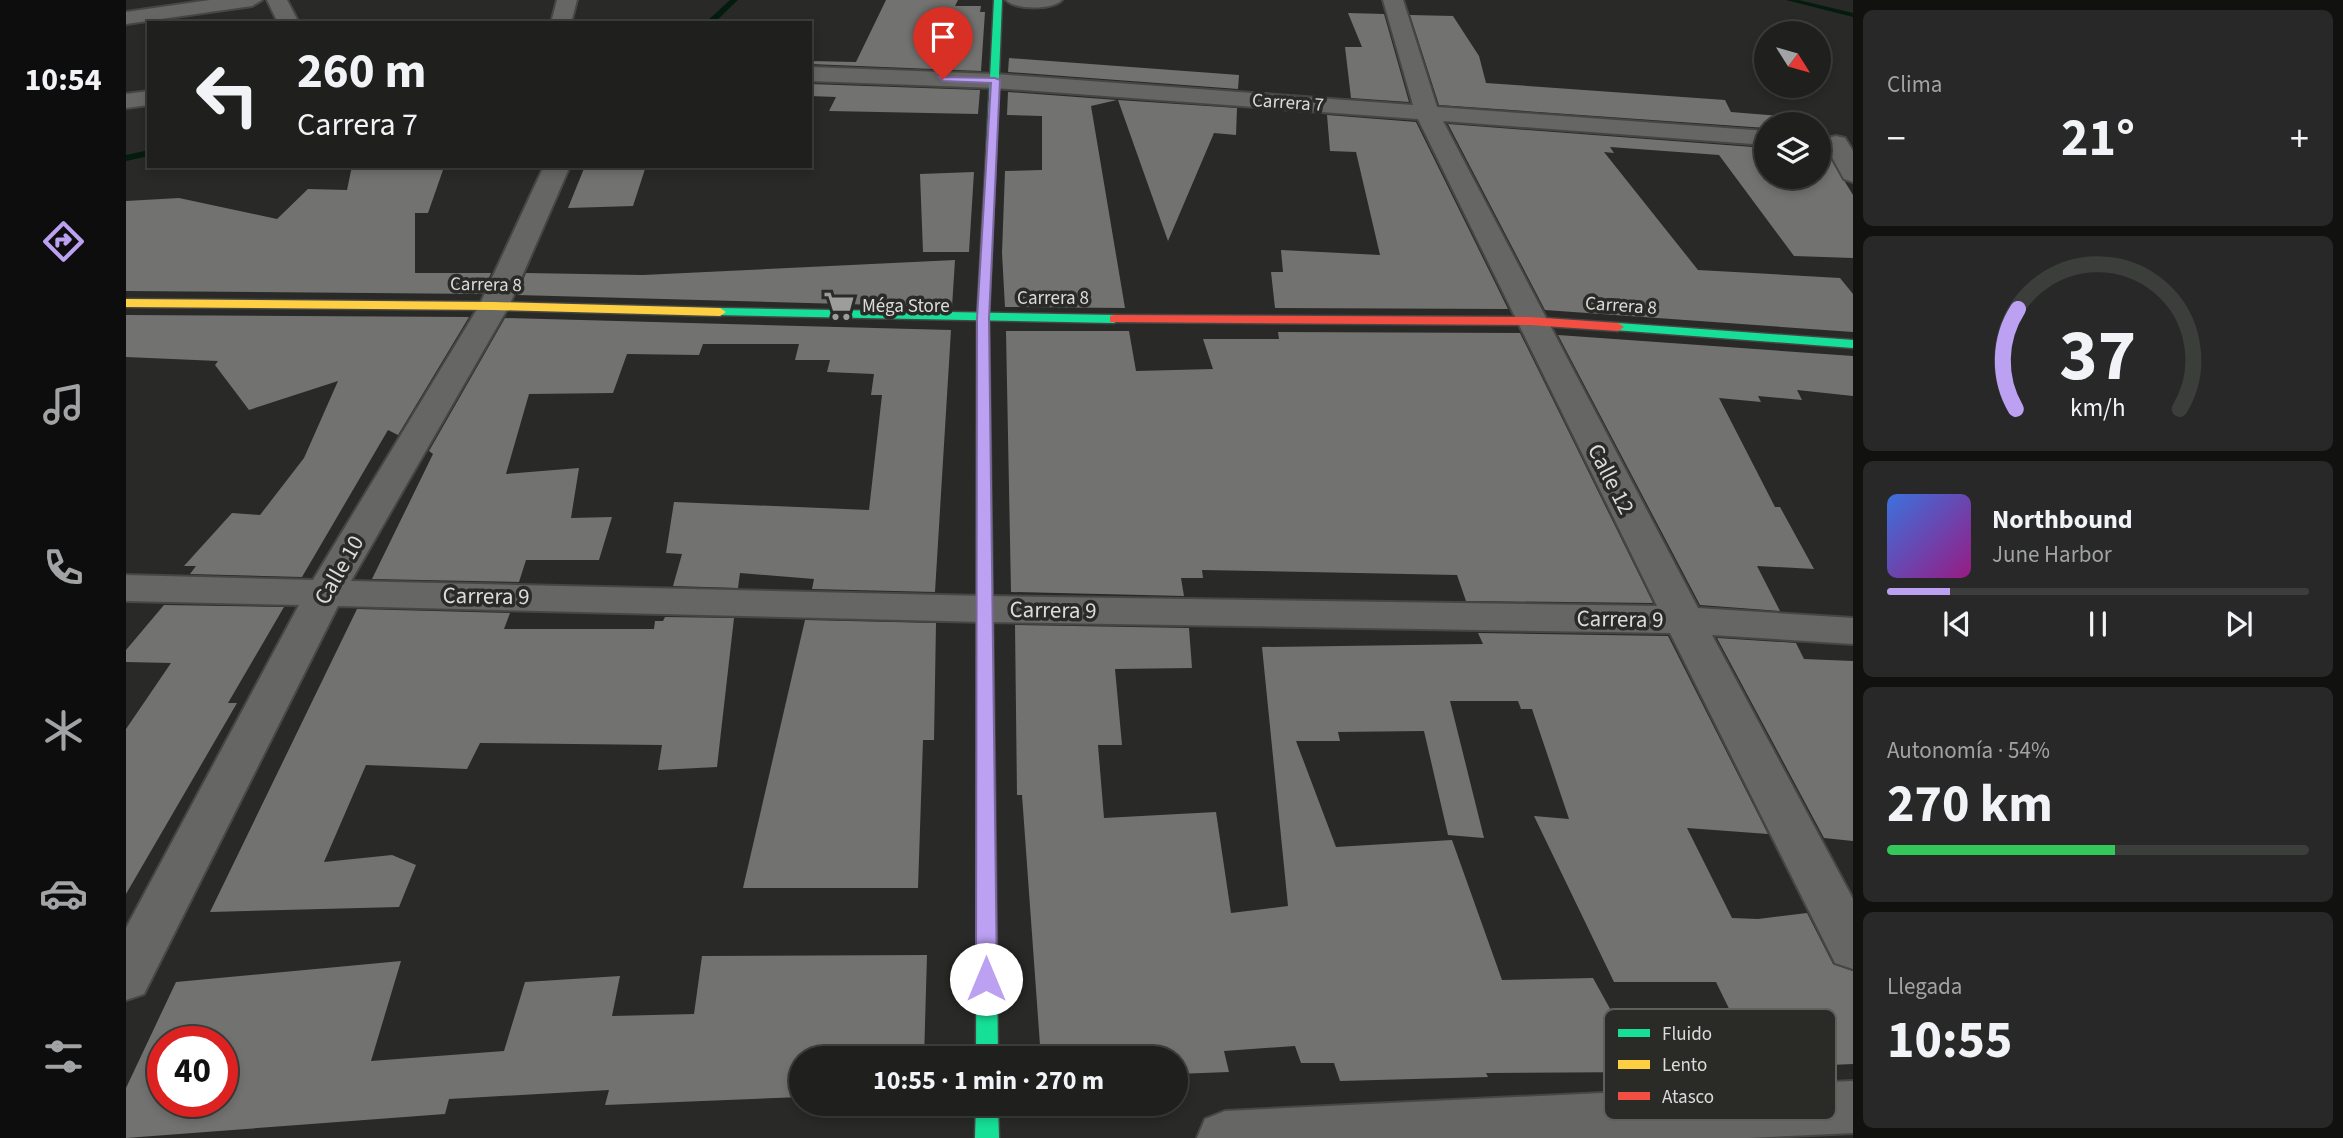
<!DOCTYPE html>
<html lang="es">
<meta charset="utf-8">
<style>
:root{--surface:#1f201e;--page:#272827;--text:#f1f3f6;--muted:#a1a3a4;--line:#3c3e3c;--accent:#bca0f2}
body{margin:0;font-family:"Source Sans 3",sans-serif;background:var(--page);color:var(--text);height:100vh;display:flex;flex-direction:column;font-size:26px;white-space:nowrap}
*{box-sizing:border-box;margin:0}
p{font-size:23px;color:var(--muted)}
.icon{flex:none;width:38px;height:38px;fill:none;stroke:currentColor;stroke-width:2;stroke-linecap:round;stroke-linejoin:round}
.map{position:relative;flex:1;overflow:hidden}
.sheet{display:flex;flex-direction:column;gap:10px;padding:10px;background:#111210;width:490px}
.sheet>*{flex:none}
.guide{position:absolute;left:21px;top:21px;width:665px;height:147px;border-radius:0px;box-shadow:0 4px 10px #0003,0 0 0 2px var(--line);background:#1f201e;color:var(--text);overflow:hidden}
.needle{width:46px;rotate:127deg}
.controls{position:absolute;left:1628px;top:21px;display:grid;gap:14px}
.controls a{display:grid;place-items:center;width:77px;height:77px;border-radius:50%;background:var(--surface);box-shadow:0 4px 10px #0003,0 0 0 2px var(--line);font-size:35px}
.speed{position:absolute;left:21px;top:1026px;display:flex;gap:14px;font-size:35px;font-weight:700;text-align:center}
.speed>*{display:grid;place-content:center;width:91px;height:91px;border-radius:50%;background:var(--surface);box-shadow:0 4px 10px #0003,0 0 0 2px var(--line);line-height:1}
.speed .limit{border:10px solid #d22;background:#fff;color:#111}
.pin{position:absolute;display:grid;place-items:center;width:60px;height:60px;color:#fff;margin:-72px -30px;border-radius:50% 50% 50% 0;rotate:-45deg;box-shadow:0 0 7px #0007}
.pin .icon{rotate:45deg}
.me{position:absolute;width:77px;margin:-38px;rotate:0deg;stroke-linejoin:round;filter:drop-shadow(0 0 5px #0008)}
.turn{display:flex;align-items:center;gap:24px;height:147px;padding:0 35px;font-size:32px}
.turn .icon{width:91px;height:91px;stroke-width:2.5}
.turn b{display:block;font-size:49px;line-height:60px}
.big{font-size:52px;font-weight:700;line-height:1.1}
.sheet .card{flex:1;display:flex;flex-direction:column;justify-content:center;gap:10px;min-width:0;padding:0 24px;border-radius:10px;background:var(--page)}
.sheet .dial{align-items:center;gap:0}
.dial svg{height:182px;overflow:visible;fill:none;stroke:var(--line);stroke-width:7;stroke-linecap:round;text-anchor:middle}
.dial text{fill:var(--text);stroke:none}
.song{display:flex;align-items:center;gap:21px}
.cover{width:84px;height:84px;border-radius:10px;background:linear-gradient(135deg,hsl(220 70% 55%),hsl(310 70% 35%))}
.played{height:7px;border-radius:4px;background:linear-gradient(90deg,var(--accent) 15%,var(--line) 15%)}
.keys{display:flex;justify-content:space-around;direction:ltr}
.heat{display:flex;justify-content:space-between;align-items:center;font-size:38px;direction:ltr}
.charge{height:10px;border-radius:5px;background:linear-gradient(90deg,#34c759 54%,var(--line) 0)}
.trip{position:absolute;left:663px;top:1046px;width:399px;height:70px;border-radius:35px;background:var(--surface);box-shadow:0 4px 10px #0003,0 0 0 2px var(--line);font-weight:700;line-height:70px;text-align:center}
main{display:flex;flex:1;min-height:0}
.dock{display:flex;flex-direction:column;width:126px;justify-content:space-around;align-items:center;background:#0c0d0c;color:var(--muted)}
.dock .icon{width:49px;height:49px}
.dock .on{color:var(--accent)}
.dock b{font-size:32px;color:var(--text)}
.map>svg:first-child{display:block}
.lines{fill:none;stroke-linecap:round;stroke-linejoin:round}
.stream{fill:#041c0d;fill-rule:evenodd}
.building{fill:#727271;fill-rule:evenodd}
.street-casing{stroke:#464745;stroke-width:4}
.fast-casing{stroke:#464745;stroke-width:3}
.slow-casing{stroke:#464745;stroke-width:3}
.jam-casing{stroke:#464745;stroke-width:3}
.street{fill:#666665;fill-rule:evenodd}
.fast{fill:#16e098;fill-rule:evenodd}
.slow{fill:#ffcf43;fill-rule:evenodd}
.jam{fill:#f24e42;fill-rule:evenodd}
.route{fill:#bca0f2;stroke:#7a689d;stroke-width:2}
.labels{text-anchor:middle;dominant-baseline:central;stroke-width:7;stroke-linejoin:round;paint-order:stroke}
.far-street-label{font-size:19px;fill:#dbdcd9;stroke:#2a2b27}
.far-poi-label{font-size:19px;fill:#dbdcd9;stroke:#2a2b27;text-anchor:start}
.street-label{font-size:23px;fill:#dbdcd9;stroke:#2a2b27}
.key{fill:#2a2b27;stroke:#5f605c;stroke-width:2}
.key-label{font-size:19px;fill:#dbdcd9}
</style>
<main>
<nav class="dock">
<b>10:54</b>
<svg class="icon on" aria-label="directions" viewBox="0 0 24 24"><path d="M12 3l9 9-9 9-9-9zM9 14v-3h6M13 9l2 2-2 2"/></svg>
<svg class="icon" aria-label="music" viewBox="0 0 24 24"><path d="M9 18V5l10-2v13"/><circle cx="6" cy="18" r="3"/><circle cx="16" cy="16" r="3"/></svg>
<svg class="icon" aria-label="phone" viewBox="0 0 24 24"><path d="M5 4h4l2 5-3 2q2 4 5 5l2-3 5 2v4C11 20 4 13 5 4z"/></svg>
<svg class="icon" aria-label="climate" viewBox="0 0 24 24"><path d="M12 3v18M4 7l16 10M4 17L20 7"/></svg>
<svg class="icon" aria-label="car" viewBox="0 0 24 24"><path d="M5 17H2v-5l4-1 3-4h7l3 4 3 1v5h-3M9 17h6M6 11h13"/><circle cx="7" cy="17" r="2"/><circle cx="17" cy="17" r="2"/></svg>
<svg class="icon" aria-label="filters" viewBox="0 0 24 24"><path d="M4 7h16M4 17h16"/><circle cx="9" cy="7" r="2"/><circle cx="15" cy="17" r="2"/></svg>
</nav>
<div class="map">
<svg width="1727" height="1138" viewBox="0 0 1727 1138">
<rect width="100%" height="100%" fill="#292a28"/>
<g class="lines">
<!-- stream -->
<path class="stream" d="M604 0H612L588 23H579Z
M1660 0H1673L1727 13V17Z
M23 150V156L0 161V155Z"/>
</g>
<!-- building -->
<path class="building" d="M760 0H832L829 6H855L854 12H859L855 71 684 64V61L730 62Z
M1222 13 1258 14 1283 102 1225 98 1219 47H1236Z
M1284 15 1327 16 1353 56 1360 83 1599 100 1605 112 1680 118 1684 124H1640V128L1313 105Z
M883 58 1113 75 1112 89 882 72Z
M684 84 854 90 852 114 703 111 710 97 684 96Z
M882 92 991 100 965 106 999 308 879 307 876 253 879 171 916 170V116L881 115Z
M992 100 1111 108 1110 135 1088 133 1042 241Z
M1201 115 1290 122 1382 309 1149 308 1145 272H1157L1155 250 1254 255 1230 152 1204 151Z
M1322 124 1640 148V177H1692V138L1727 195V258L1668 256 1593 155 1484 147 1488 153 1478 152 1572 270 1714 278 1727 294V332L1419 310Z
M226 166 317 170 302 213H289V273H365L356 294 0 291V201L53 198 151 219 182 189 221 190Z
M459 166H520L507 206 442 208Z
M848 172 843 252H797L794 174Z
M829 260 826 307 391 295 400 273 517 275Z
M0 315 343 317 272 435 262 430 176 577 64 574 70 566H58L106 513 134 515 178 458 212 381 123 410 89 365 92 361 0 357Z
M379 318 825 330 809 592 686 589 688 579 614 573 612 588 547 586 556 554 540 553 548 502 743 510 756 395H745L748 374 701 372 704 360H669L673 344H577L573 355 501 354 487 393 403 394 380 474 453 468 445 518 486 517 473 560H400L393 582 246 579 307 454 303 451Z
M880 331H1003L1010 371 1087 369 1077 339H1153L1152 332 1394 333 1527 603 1340 601 1331 575 1076 570 1077 578H1055L1058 596 885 592Z
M1432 335 1727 356V396L1671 390 1676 400 1632 396 1635 402 1593 398 1649 507H1654L1688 569 1631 566 1654 611 1574 605Z
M38 605 158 607 102 703H111L0 894V729L45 663 0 662V650Z
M231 609 384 613 378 629H528L529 621H537L539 617 608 618 591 767 532 770 536 745 354 743 341 769 240 765 198 862 266 855 290 865 273 907 84 912Z
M679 620 810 623 808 740H797L792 888H617Z
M889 625 1063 628 1066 668 989 669 996 745H972L978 818 1090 812 1105 913 1162 906 1136 647 1357 644 1352 633 1542 636 1642 834 1561 828 1606 918 1632 919 1681 913 1707 964 1727 971V1064L1632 1068 1590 982H1488L1408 816 1443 819 1406 709H1395L1392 701H1324L1358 838 1322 835 1298 731 1212 732 1214 741H1170L1210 847 1326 840 1376 980 1467 978 1519 1072 1360 1073 1362 1077 1214 1081 1208 1063H1175L1169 1046 1098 1051 1103 1072 1050 1074V1059H915L896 795H891Z
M1591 638 1670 643 1678 659 1727 661V841L1698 838Z
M801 955 798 1059H676V1097L479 1105 483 1090 323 1099 319 1114 0 1138V1088L50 982 275 961 245 1061 378 1051 399 982 494 976 486 1016 568 1014 576 956ZM37 1041H96V1101H37Z"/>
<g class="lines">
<!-- street casing -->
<g class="street-casing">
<path id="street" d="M84 0H136L126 6 0 24V12Z
M141 0H161L173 23H152Z
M431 0H451L445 23H425Z
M880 0H936C927 10 889 10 880 0Z
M1257 0H1277L1311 107 1640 131V145L1317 121 1572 608 1727 618V644L1586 635 1727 899V969L1709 963 1544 633 858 622 212 606 18 994 0 1000V928L173 605 0 601V575L187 580 353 306 418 166H444L383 306 225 581 858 596 1531 606 1292 119 869 88 684 81V67L869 74 1287 105Z
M23 91V105L0 108V94Z
M1710 136 1719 138 1727 151V182L1718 179 1698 143 1701 138Z
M1727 1081V1133L1621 1138H1071L1079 1119 1099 1111Z"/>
</g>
<!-- fast casing -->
<g class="fast-casing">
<path id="fast" d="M868 0H876L869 176 864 179 859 176Z
M594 308 988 315 994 319 988 323 590 315V309Z
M1492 323 1727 340V348L1488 330 1486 327Z
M860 780 867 782 869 787 872 1059H850L851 787 853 782Z
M850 1104H872L873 1138H849Z"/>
</g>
<!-- slow casing -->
<g class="slow-casing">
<path id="slow" d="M864 173 869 176 863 319 869 787 867 792 860 794 853 792 851 787V319L859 176Z
M0 299 368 302 594 308 600 312 594 316 368 310 0 307Z"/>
</g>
<!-- jam casing -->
<g class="jam-casing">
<path id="jam" d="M988 315 1404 317 1492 323 1498 327 1492 331 1404 325 984 322V316Z"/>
</g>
<!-- street -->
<use href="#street" class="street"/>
<!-- fast -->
<use href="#fast" class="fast"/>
<!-- slow -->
<use href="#slow" class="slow"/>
<!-- jam -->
<use href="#jam" class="jam"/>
</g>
<!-- route -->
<path class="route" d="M813 77 869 78 874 80 863 319 871 979 868 986 860 989 853 986 850 979 851 319 865 83 817 81Z"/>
<!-- icons -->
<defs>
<g id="supermarket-bare" transform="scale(2.415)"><path d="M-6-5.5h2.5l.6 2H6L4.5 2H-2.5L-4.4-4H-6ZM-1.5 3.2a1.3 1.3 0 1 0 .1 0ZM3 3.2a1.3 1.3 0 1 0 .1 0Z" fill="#9d9e9b" stroke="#2a2b27" stroke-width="2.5" paint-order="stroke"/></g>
</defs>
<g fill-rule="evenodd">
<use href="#supermarket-bare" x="713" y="306"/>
</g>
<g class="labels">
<!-- far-street labels -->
<g class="far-street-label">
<text transform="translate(1162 103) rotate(4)">Carrera 7</text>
<text transform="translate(360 285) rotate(1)">Carrera 8</text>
<text x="927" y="298">Carrera 8</text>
<text transform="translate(1495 306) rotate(4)">Carrera 8</text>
</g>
<!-- far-poi labels -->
<g class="far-poi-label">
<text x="736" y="306">Méga Store</text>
</g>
<!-- street labels -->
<g class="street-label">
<text transform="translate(1485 479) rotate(63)">Calle 12</text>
<text transform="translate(213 570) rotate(-60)">Calle 10</text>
<text transform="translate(360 596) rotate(1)">Carrera 9</text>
<text transform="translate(927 610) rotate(1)">Carrera 9</text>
<text transform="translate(1494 619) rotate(1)">Carrera 9</text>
</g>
</g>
<!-- legend -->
<rect x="1478" y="1009" width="232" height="111" rx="10" class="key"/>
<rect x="1492" y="1029" width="32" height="8" fill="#16e098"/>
<rect x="1492" y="1060" width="32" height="9" fill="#ffcf43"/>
<rect x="1492" y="1092" width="32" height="8" fill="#f24e42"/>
<g class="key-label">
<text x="1536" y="1040">Fluido</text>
<text x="1536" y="1071">Lento</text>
<text x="1536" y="1103">Atasco</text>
</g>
</svg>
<div class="controls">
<a><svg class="needle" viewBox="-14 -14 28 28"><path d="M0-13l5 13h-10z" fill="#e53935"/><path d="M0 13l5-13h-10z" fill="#a1a3a4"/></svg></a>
<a><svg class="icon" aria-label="layers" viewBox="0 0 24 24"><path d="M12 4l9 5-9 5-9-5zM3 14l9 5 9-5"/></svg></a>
</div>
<div class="speed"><div class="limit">40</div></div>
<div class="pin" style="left:817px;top:79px;background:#d93025"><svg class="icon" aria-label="arrive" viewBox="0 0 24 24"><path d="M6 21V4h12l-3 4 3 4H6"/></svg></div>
<svg class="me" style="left:860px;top:979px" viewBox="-20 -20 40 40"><circle r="19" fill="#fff"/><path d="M0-13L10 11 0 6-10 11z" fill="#bca0f2"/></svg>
<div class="trip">10:55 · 1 min · 270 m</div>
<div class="guide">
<div class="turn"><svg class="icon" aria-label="left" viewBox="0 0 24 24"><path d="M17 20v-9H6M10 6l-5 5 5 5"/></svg><div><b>260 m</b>Carrera 7</div></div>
</div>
</div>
<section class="sheet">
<div class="card"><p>Clima</p>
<div class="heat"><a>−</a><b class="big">21°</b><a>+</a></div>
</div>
<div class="card dial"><svg viewBox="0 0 100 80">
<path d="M14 69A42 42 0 1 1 86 69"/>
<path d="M14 69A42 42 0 0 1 15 25" stroke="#bca0f2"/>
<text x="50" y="56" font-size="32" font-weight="700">37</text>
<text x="50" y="72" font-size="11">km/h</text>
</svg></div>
<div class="card">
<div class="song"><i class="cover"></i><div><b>Northbound</b><p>June Harbor</p></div></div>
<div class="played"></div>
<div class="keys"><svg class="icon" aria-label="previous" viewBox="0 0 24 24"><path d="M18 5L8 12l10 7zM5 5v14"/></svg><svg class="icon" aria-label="pause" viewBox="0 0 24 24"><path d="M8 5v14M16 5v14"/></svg><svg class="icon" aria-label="next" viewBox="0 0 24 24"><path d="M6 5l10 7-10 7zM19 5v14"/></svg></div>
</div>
<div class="card"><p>Autonomía · 54%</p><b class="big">270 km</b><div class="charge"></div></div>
<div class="card"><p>Llegada</p><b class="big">10:55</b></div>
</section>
</main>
